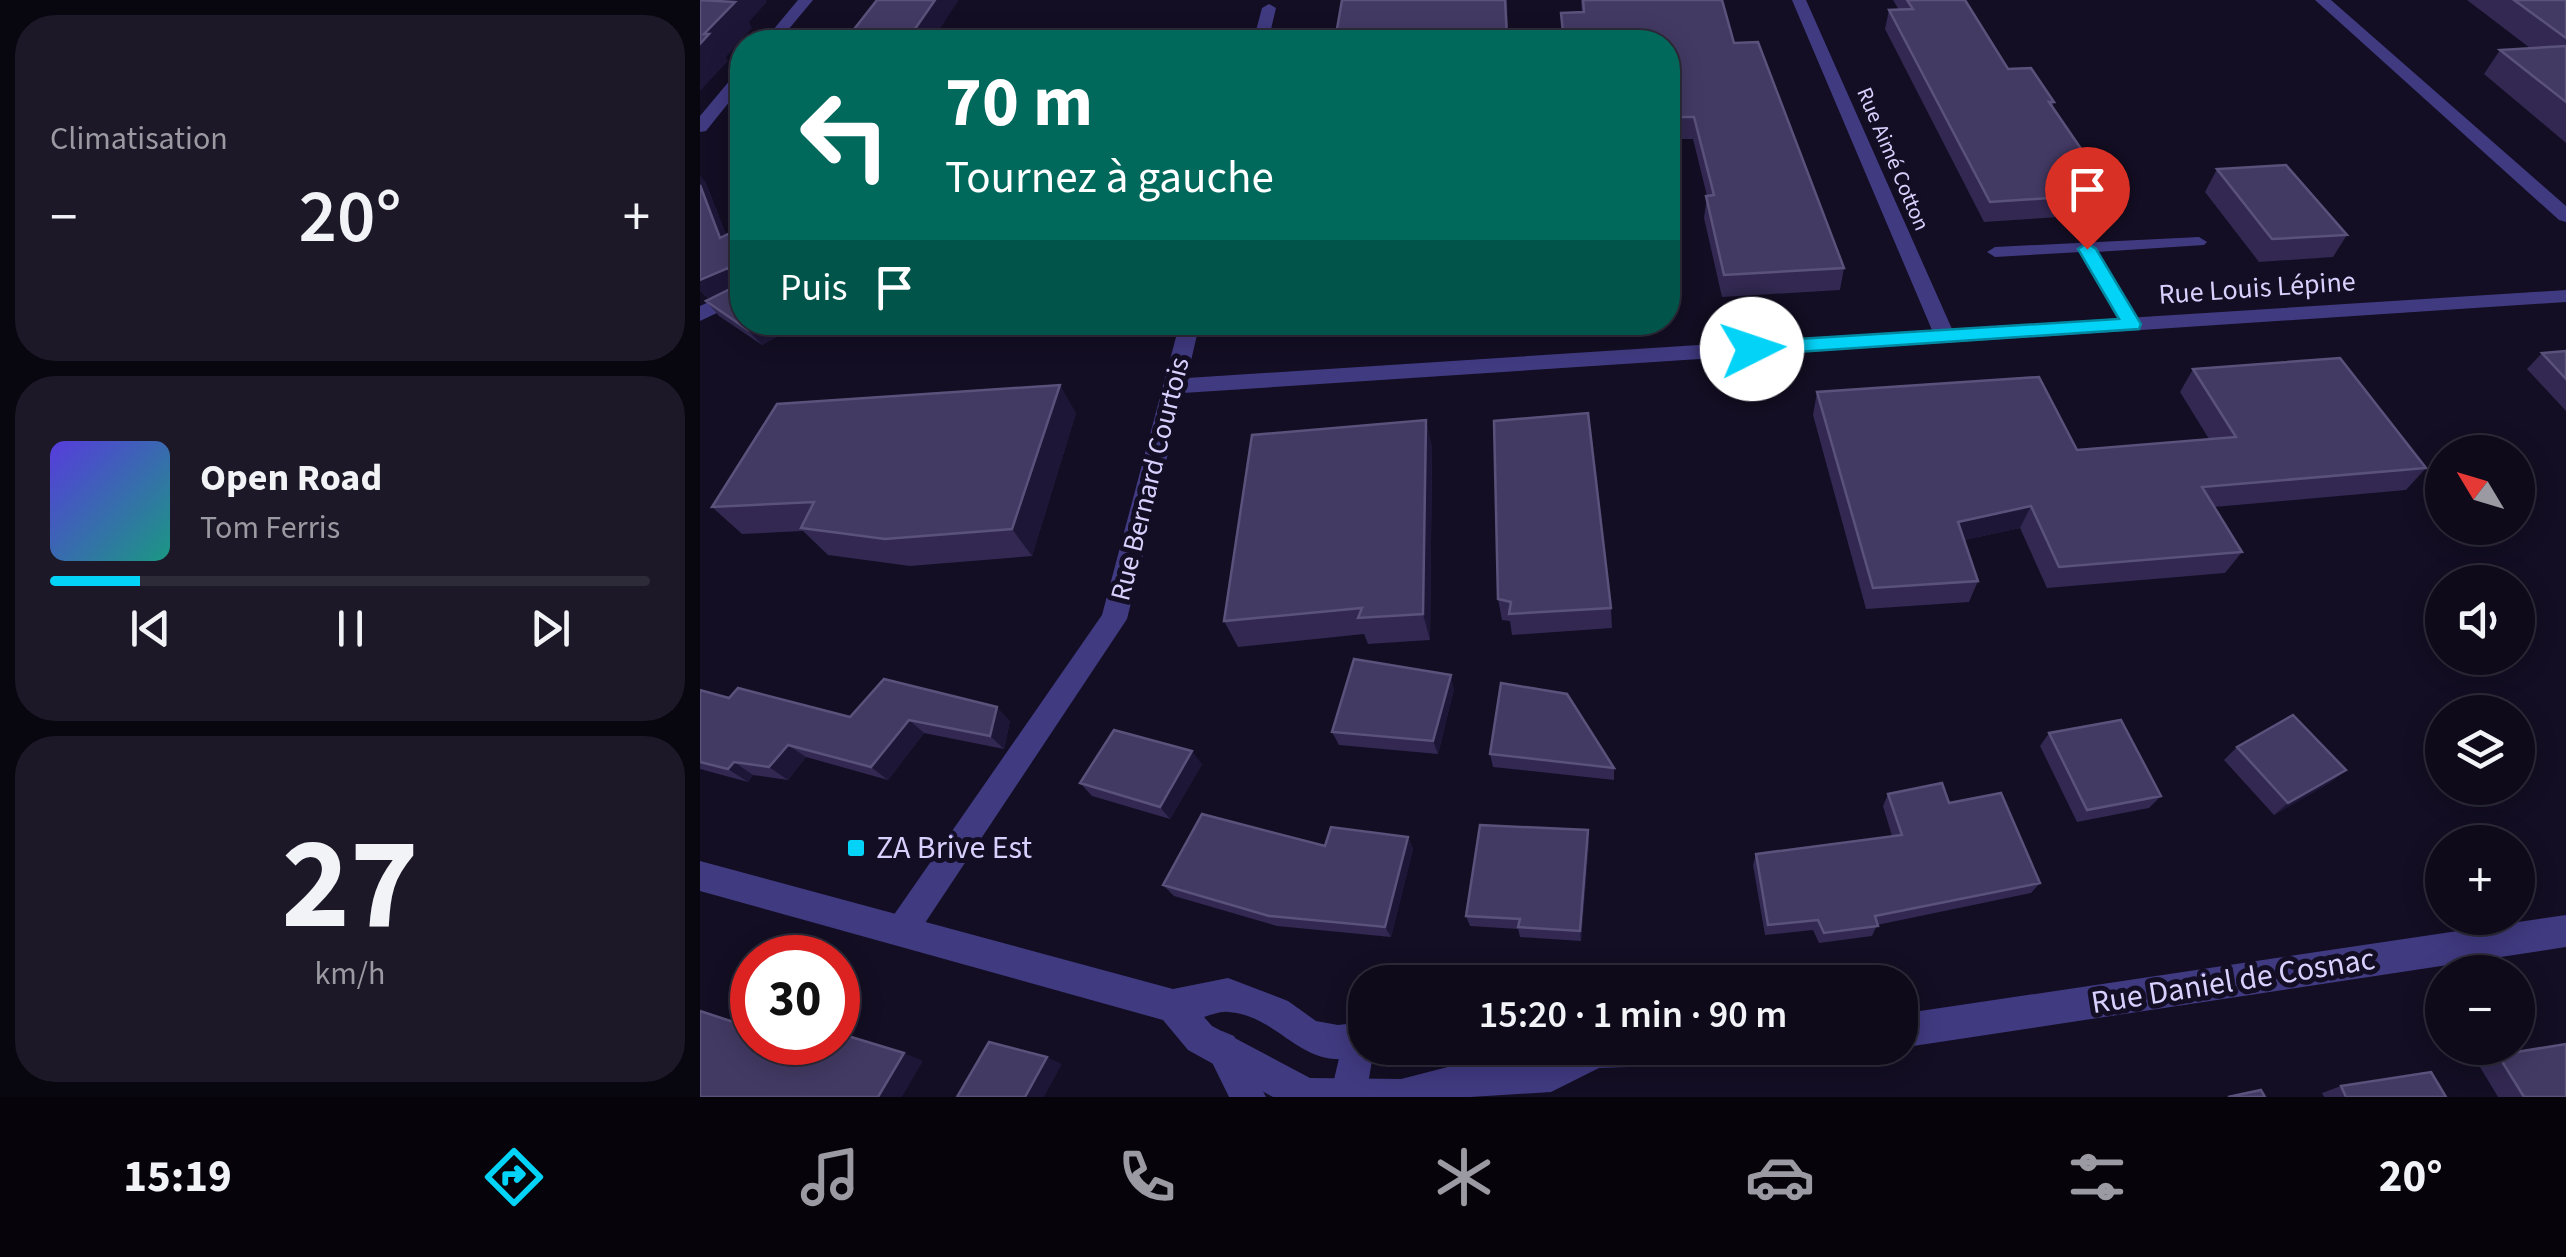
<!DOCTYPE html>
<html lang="fr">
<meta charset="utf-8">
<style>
:root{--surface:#0e0a1a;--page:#1c1827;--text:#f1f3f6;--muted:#9b9aa2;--line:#2e2b39;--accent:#04d3f8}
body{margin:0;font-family:"Source Sans 3",sans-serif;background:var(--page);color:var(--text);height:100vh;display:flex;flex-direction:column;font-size:38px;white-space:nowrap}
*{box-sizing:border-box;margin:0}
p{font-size:32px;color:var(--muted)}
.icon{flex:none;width:55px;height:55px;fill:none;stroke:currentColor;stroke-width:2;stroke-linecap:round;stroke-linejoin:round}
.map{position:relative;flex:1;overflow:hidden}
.sheet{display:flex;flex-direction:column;gap:15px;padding:15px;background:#08060e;width:700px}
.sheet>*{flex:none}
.top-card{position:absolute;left:30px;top:30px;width:950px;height:305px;border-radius:40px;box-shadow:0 5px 25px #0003,0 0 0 2px var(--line);background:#00695c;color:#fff;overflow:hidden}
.needle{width:65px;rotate:308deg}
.tools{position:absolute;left:1725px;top:435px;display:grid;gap:20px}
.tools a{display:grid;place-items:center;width:110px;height:110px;border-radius:50%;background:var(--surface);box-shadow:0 5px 25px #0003,0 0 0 2px var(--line);font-size:50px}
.speed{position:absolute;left:30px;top:935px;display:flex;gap:20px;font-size:50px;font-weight:700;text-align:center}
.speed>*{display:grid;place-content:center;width:130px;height:130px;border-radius:50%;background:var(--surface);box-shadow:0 5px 25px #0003,0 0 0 2px var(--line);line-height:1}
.speed .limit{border:15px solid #d22;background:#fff;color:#111}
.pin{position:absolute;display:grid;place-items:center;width:85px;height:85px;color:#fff;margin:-102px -42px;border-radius:50% 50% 50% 0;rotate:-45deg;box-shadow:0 0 10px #0007}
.pin .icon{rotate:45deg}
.me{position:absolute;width:110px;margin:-55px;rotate:86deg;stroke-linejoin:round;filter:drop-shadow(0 0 8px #0008)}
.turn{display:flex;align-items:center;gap:35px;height:210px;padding:0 50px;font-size:45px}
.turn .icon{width:130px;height:130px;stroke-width:2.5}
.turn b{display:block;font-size:70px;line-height:85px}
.then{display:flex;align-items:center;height:95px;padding:0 50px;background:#0003;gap:20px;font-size:38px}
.big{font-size:75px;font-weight:600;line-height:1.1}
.sheet .widget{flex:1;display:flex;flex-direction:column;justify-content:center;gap:15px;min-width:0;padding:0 35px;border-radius:40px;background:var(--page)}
.sheet .dial{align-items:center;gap:0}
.dial b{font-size:130px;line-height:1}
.song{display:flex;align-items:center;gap:30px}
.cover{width:120px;height:120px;border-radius:15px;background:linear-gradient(135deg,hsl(250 70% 55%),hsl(170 70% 35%))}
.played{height:10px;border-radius:5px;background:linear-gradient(90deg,var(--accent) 15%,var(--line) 15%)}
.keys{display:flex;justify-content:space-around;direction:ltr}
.heat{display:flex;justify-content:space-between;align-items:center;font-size:55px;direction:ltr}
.trip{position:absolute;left:648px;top:965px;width:570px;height:100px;border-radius:40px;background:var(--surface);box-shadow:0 5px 25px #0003,0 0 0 2px var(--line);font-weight:600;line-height:100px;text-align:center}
.tabs{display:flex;height:160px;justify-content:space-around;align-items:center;background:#06040a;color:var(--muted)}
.tabs .icon{width:70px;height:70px}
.tabs .current{color:var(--accent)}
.tabs b{font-size:45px;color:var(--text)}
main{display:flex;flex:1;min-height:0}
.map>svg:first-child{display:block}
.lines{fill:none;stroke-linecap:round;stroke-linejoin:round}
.service{fill:#403a81;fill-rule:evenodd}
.minor{fill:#403a81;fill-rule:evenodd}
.tertiary{fill:#403a81;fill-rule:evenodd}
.wall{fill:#322851}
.shaded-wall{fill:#1e1637}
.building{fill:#433a64;stroke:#5b527c;stroke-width:2.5}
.route{fill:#04d3f8;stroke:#0389a1;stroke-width:2.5}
.poi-dot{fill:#04d3f8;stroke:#130e23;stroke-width:4}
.labels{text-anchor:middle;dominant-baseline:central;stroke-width:10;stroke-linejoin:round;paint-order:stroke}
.far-street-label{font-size:22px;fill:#d8d1fe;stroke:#130e23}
.street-label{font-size:28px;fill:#d8d1fe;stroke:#130e23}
.near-poi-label{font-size:32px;fill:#d8d1fe;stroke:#130e23;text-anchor:start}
.near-street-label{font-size:32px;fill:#d8d1fe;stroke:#130e23}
</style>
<main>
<section class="sheet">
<div class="widget"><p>Climatisation</p>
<div class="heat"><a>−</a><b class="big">20°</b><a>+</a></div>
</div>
<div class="widget">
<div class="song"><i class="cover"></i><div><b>Open Road</b><p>Tom Ferris</p></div></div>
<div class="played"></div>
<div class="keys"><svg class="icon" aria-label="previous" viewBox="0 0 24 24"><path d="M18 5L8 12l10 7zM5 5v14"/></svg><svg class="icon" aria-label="pause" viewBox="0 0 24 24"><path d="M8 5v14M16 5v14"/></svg><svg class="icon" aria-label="next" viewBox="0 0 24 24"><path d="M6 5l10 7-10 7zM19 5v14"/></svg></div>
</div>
<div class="widget dial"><b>27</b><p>km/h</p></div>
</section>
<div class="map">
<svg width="1866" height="1097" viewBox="0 0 1866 1097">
<rect width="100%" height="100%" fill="#130e23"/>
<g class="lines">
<!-- service -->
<path class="service" d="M1499 237 1507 242 1504 245 1396 252 1440 324 1432 329 1426 328 1381 252 1295 257 1287 252 1295 247Z"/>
<!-- minor -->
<path class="minor" d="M98 0H113L78 42H63Z
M1092 0H1106L1252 329 1866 290V302L483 393 427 619 213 941 202 946 191 941 186 930 191 919 402 615 480 322H500L487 378 1232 330Z
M1615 0H1631L1866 206V222L1859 220Z
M569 4 576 8 568 42H553L562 8Z
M42 71V86L6 131 0 132V116L36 73Z
M42 287V301L0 321V306Z
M658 1023 665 1026V1048H674L666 1097H630L646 1028Z
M522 1031 534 1036 566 1097H529L505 1048 510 1036Z"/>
<!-- tertiary -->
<path class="tertiary" d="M0 861 473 989 528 978 588 1001 616 1021 638 1025 665 1022V1048H679L677 1051C602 1082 586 1016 528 1012 521 1011 511 1015 504 1017L512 1026 610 1078 701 1079 783 1058 849 1057 867 1048H1003L998 1060 986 1065 899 1068 851 1092 770 1097H573L488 1050 463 1020 0 891Z
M1866 915V947L1200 1048H1199L1200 1014Z"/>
</g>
<!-- wall -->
<path class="wall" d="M642 0H807L808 42H619L637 29Z
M881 0H1022L1034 43 1144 268 1140 290 1022 297 1004 218 1007 196 993 139H973L968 119V42L882 12Z
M1193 0H1265L1308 69 1354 102 1352 107 1412 194 1403 214 1284 222 1185 29 1189 10H1199Z
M1767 0H1866V143L1784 74 1800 50 1830 48Z
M1517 169 1647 235 1633 257 1559 262 1505 192Z
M0 176 6 183 26 235 42 322H103L62 345 19 316 6 301 31 288 8 298 0 290Z
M284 322H409L407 327 292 335Z
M593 322H733V323L595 331Z
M1866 351V411L1827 369 1842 353Z
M1493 369 1726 468 1706 490 1514 507 1542 552 1525 573 1347 588 1320 528 1264 540 1278 581 1269 602 1166 609 1113 415 1117 392 1377 450 1509 439 1480 392Z
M376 413 332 556 210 566 128 555 103 531 42 534 12 507Z
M726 420 732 448 730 640 668 644 664 634 538 647 524 621Z
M798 599 911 608 912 628 812 635 810 621 802 620Z
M754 689 738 754 639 745 632 732Z
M0 690 29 698 150 717 310 721 304 749 224 733 188 780 106 757 88 780 53 775 48 782 0 769Z
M1349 733 1461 796 1449 808 1377 822 1340 746Z
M1537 747 1646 770 1631 782 1574 815 1524 760Z
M790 754 914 768V780L793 767Z
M502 764 470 819 392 796 380 783Z
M1188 794 1249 803 1340 883 1331 893 1177 925 1172 936 1119 943 1113 930 1065 935 1053 865 1056 854 1192 836 1183 806Z
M888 830 889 842 881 941 820 937 818 929 770 926 766 916Z
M708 837 713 849 691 937 577 926 474 896 463 885 625 846Z
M1798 1055 1866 1097H1798L1777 1062Z
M1641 1086 1746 1097H1624L1622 1093Z"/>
<!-- shaded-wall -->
<path class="shaded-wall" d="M27 0H66L67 2 49 22 52 28 26 57 28 61 0 91V44L4 34Z
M235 0H259L231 42H206Z
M0 176 6 183 33 253 20 238 0 185Z
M28 268 40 284 8 298 0 290V280Z
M62 322H103L62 345 48 330Z
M360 385 376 413 332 556 312 529Z
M726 420 732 448 730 640 723 614Z
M1331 506 1320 528 1249 543 1258 522Z
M751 675 754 689 738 754 733 741Z
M297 707 310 721 304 749 290 736Z
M209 720 224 733 188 780 171 767Z
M88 745 106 757 88 780 69 767Z
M492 751 502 764 470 819 460 807Z
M34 762 53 775 48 782 28 769Z
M1646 770 1631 782 1574 815 1588 803Z
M888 830 889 842 881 941 880 931Z
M708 837 713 849 691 937 685 927Z
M204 1053 223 1061 202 1097H178Z
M347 1057 362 1064 344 1097H325Z"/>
<!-- building -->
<path class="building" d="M0 0 35 2 4 34H9L0 44Z
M177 0H235L206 42H144Z
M642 0H805L807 37 720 42H619L622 30 637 29Z
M883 0H1022L1034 43 1058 42 1144 268 1024 275 1006 196 1014 195 994 117H974L968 95V42H864L861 13 884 12Z
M1207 0H1265L1308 69 1331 68 1354 102H1349L1412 194 1290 202 1189 10 1213 9Z
M1814 0H1866V38Z
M1866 46V102L1800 50Z
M1586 165 1647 235 1572 239 1517 169Z
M0 185 20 238 42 227V322H62L48 330 6 301 30 289 33 272 28 268 0 280Z
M1866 351V379L1842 353Z
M1640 358 1726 468 1502 487 1542 552 1359 567 1331 506 1258 522 1278 581 1173 588 1117 392 1339 377 1377 450 1536 437 1493 369Z
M360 385 312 529 185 539 101 528 114 502 12 507 77 404Z
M888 413 911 608 809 614 811 602 798 599 794 421Z
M726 420 723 614 658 618 662 608 524 621 552 435Z
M654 659 751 675 733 741 632 732Z
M184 679 297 707 290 736 209 720 171 767 88 745 69 767 34 762 28 769 0 762V690L29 698 38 688 150 717Z
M801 683 867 694 914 768 790 754Z
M1593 715 1646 770 1588 803 1537 747Z
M1421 720 1461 796 1387 810 1349 733Z
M414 730 492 751 460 807 380 783Z
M1242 783 1249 803 1301 793 1340 883 1175 916 1178 926 1124 933 1118 920 1068 925 1056 854 1202 835 1188 794Z
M502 814 625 846 631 827 708 837 685 927 569 916 463 885Z
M780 825 888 830 880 931 818 927 820 919 766 916Z
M0 1011 52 1028V1042H138V1033L204 1053 178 1097H0Z
M289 1042 347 1057 325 1097H257Z
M1866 1044V1097H1824L1798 1055Z
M1731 1072 1746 1097H1646L1641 1086Z
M1561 1090 1565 1097H1528Z"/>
<!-- route -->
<path class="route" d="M1387 243 1396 249 1441 324 1439 329 1052 355 1042 349 1052 342 1419 319 1378 249Z"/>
<!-- markers -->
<rect class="poi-dot" x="146" y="838" width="20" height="20" rx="5"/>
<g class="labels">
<!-- far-street labels -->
<g class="far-street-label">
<text transform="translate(1193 159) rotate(67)">Rue Aimé Cotton</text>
</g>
<!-- street labels -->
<g class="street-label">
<text transform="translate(1557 288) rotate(-4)">Rue Louis Lépine</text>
<text transform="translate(450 479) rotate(-76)">Rue Bernard Courtois</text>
</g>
<!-- near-poi labels -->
<g class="near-poi-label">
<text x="176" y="848">ZA Brive Est</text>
</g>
<!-- near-street labels -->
<g class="near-street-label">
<text transform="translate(1533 981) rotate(-9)">Rue Daniel de Cosnac</text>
</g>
</g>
</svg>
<div class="tools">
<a><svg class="needle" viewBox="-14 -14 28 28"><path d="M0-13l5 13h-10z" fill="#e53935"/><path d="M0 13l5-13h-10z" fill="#9b9aa2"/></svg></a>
<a><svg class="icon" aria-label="sound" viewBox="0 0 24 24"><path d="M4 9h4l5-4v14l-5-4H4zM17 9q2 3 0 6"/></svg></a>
<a><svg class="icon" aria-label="layers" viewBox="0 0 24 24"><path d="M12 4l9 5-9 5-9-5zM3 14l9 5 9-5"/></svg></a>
<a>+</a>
<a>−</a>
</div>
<div class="speed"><div class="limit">30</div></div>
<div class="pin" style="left:1387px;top:249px;background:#d93025"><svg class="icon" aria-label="arrive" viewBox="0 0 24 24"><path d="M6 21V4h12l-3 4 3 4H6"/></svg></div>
<svg class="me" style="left:1052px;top:349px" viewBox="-20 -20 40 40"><circle r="19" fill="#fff"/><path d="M0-13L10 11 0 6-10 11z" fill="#04d3f8"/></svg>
<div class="trip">15:20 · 1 min · 90 m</div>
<div class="top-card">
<div class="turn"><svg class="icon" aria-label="left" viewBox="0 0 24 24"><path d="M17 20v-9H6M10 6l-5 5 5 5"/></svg><div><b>70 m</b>Tournez à gauche</div></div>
<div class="then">Puis<svg class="icon" aria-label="arrive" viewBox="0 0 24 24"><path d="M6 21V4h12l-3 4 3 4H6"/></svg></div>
</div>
</div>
</main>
<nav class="tabs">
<b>15:19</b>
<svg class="icon current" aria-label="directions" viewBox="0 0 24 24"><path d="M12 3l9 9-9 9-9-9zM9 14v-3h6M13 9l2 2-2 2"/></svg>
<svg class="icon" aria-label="music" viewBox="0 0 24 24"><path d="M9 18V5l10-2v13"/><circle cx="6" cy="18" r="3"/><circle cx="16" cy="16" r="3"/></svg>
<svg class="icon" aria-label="phone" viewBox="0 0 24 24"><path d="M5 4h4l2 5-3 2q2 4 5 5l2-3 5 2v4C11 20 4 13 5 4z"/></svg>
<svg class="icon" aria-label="climate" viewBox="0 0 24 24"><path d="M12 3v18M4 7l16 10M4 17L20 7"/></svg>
<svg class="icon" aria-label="car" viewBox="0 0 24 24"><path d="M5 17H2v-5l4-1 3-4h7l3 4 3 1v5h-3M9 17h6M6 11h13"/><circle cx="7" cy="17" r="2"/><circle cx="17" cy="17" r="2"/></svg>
<svg class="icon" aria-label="filters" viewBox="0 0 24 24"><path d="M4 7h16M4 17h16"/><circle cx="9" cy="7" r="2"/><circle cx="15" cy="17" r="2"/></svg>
<b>20°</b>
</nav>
